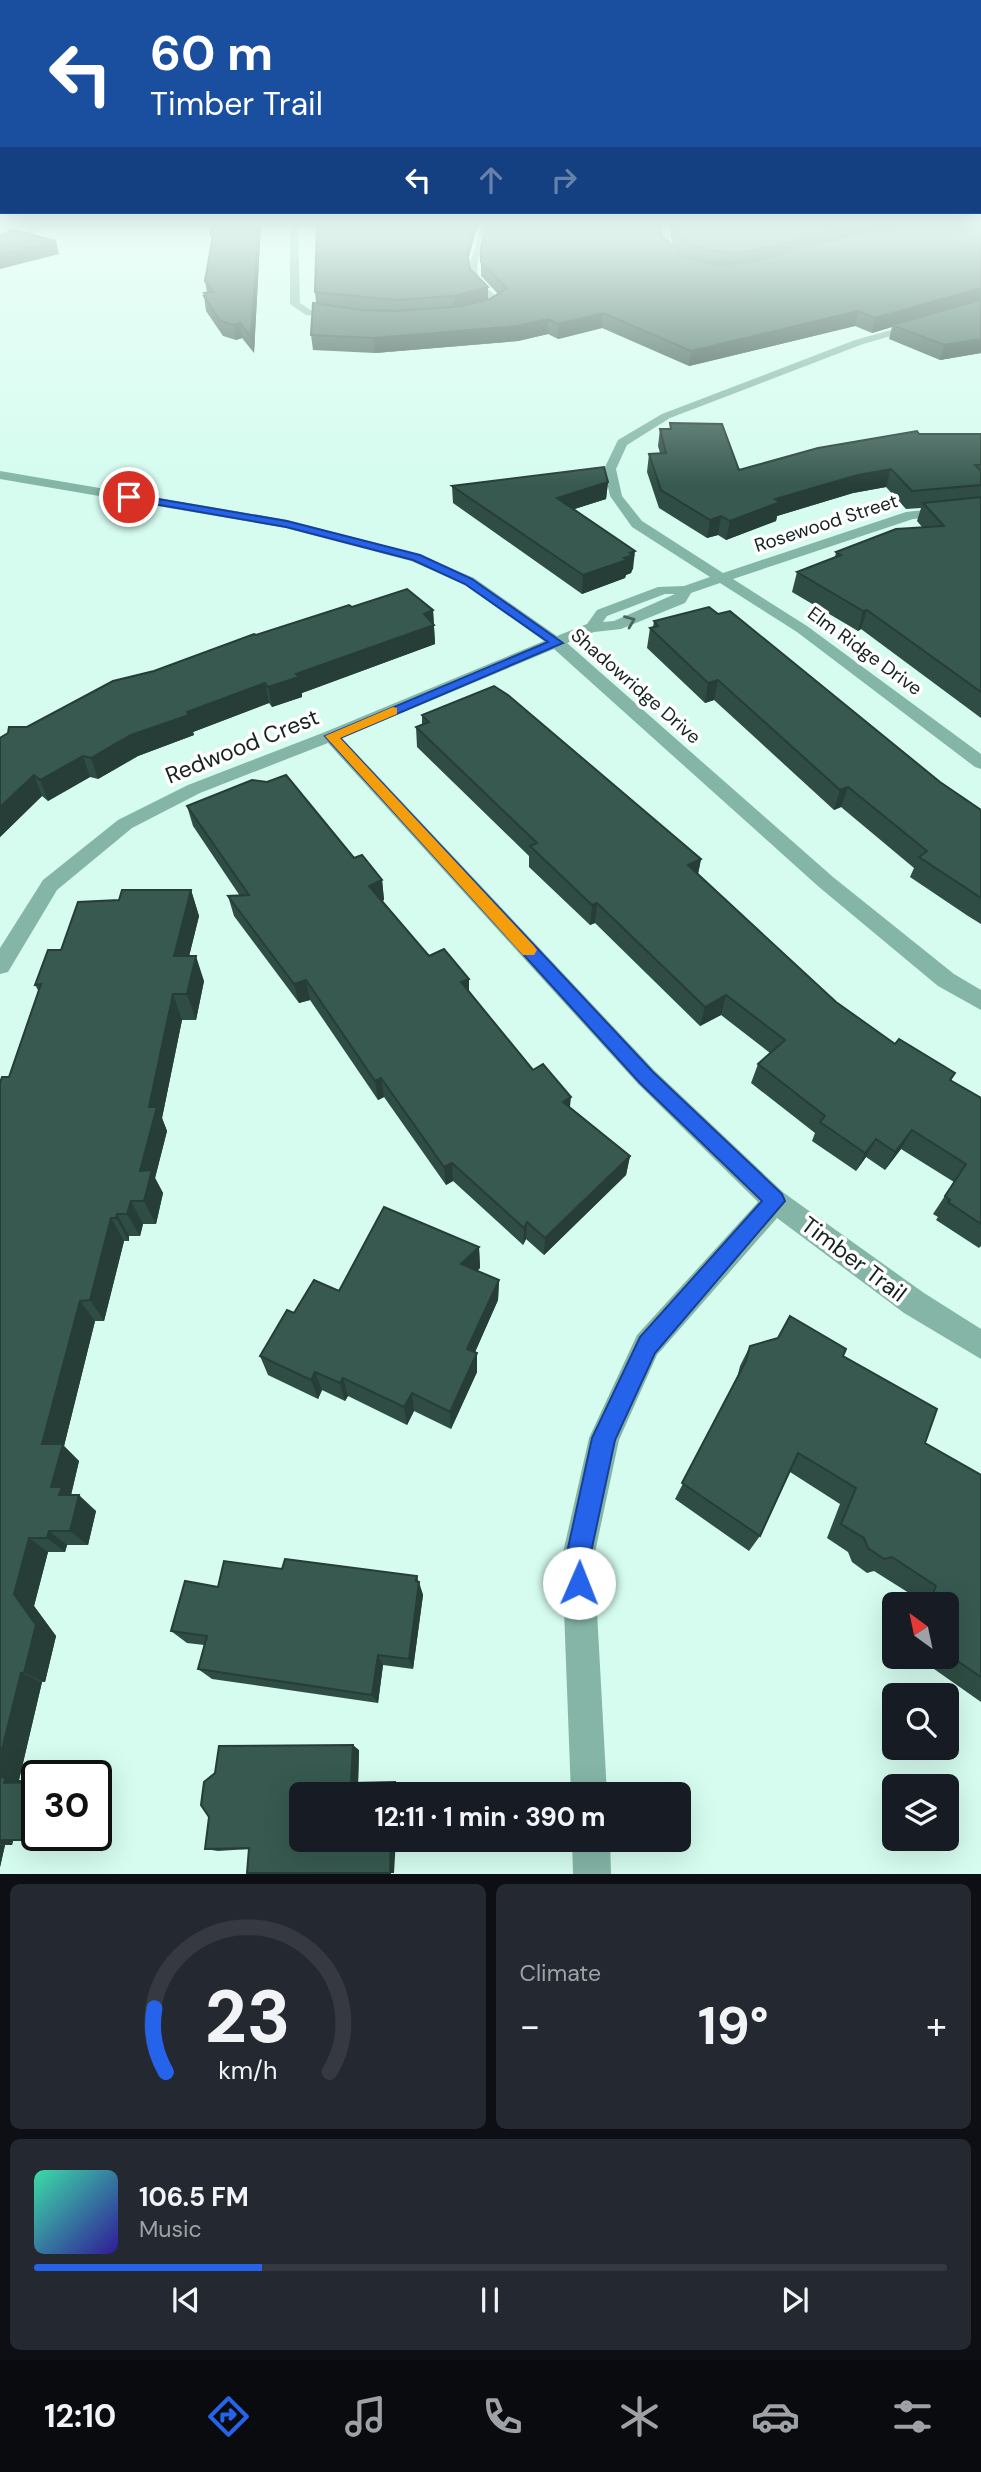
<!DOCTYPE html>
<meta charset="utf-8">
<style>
:root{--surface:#171b24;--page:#242831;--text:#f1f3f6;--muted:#9ea1a6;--line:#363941;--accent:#2563eb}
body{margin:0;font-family:"DM Sans",sans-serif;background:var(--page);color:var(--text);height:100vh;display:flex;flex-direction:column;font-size:26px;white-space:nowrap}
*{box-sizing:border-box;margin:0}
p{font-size:23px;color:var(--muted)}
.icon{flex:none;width:38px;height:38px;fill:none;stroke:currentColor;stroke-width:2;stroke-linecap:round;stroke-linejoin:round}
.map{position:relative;height:1874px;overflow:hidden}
.panel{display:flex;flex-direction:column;gap:10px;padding:10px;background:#0d0f14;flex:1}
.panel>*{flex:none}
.top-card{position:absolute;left:0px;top:0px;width:982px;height:214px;box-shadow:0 7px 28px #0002;background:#1a4fa0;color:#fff;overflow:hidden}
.needle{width:46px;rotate:327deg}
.fabs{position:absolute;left:882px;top:1592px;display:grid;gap:14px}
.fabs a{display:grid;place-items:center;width:77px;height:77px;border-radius:10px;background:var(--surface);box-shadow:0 7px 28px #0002;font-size:35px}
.speed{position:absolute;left:21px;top:1760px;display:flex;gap:14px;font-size:35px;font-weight:700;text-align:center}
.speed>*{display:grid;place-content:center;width:91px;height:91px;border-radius:50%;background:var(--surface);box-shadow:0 7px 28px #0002;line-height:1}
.speed .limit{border:4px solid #111;border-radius:10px;background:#fff;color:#111}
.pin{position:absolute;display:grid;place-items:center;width:60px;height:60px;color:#fff;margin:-30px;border:4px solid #fff;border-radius:50%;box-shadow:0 2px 7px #0007}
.me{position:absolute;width:77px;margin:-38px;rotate:1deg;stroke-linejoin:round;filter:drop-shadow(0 0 5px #0008)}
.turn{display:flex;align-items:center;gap:24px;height:147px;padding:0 35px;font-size:32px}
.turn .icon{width:91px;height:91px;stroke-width:2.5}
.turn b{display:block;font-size:49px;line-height:60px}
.lanes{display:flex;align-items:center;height:66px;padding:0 35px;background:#0003;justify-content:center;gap:35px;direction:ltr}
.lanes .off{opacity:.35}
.big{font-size:52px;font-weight:700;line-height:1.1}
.panel .card{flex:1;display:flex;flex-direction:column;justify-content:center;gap:10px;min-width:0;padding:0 24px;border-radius:10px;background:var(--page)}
.panel .dial{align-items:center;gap:0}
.dial svg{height:182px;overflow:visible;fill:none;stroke:var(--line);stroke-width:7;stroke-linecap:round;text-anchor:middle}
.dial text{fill:var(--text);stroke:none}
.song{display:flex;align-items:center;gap:21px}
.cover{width:84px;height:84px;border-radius:10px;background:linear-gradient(135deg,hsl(160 70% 55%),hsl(250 70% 35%))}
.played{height:7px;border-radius:4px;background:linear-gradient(90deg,var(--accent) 25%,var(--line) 25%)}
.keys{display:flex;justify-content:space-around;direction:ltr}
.heat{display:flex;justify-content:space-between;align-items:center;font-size:38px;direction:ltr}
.panel .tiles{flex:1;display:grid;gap:10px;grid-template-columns:1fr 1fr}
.card:last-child{grid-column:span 2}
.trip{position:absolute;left:289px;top:1782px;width:402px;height:70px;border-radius:10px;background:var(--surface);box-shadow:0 7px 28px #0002;font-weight:700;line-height:70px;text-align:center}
.dock{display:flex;height:112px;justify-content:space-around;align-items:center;background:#090b0e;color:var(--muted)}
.dock .icon{width:49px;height:49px}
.dock .on{color:var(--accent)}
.dock b{font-size:32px;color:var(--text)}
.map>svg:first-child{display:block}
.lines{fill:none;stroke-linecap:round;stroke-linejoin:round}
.minor{fill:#84b5a6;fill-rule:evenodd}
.wall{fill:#2f4d44}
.shaded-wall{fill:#263e37}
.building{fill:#37594f;stroke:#263e37;stroke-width:2}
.oneway{stroke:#48655c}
.route{fill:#2563eb;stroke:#184099;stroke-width:2}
.slow{fill:#f59e0b}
.labels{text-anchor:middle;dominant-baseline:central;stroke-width:7;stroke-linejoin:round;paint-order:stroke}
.far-street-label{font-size:19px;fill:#162420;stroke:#fff}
.street-label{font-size:23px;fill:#162420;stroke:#fff}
</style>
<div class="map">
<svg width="981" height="1874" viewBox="0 0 981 1874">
<rect width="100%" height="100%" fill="#d5fcef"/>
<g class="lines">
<!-- minor -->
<path class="minor" d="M43 223H54L0 248V242Z
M295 223H305L298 228 300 303 312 311 344 314V318L306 315 290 304V227Z
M481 223H489C488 242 469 266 482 283 488 291 497 295 504 302L481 315 476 312 478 310 493 302C450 267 477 264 481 223Z
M659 223H667L671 244 684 257V261H678L662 244Z
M916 323 921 326 919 328 863 344 670 418 627 445 616 469 622 496 642 521 723 573 906 512 981 504V512L913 519 733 579 807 626 981 754V769L975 767 797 632 720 583 691 593 685 603 621 629 594 632 567 643 833 877 954 974 981 990V1010L938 986 819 887 554 649 342 738 654 1070 784 1193 924 1293 981 1329V1359L904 1313 777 1218 657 1355 619 1440 594 1557 607 1794H571L562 1557 589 1438 637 1335 758 1202 638 1084 328 743 200 793 132 828 57 890 8 972 0 974V948L43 880 118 820 188 785 325 732 544 641 464 584 411 561 286 528 0 479V471L287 520 421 555 474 578 557 636 587 624 597 610 658 587 684 586 710 577 632 527 610 496 604 469 618 440 662 414 855 340ZM665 594H675L614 621 603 622 607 616Z
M572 1839H610L611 1874H573Z"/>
</g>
<!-- wall -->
<path class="wall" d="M188 223H261L254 353 242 338 236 340 223 336 206 311 204 296H205L204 293H207L205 281 213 236H210L208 225Z
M317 223H478L468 260 470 269 488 287V300L498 294 481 276V249L662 237 672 245 669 223H981V353L940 360 889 339 892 327 872 333 855 326 689 366 602 328 558 339 548 334 518 341 375 353 313 350 311 335 316 303 315 292Z
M670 423 739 470 919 434H981V718L861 629 858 631 792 592 797 572 835 557 836 552 922 527 917 521 921 508 906 509 886 487 853 493 777 516 776 521 726 540 718 535 707 538 659 508 647 472 649 454 660 453 658 446 660 429H670Z
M608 482 606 499 574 509 633 569 632 570 631 573 626 575 625 578 582 594 453 503 452 486Z
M352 607 433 610 435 644 302 693V697L272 707 269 703 193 732 194 735 138 756 98 779 90 777 48 801 42 796 0 837V738L154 671 256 635Z
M718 614 940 782 981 810V924L968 916 910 877 914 868 841 807 834 810 714 700 705 703 647 648 650 628 653 627 654 621Z
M422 715 701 859 698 874 836 1002 895 1044 955 1073 951 1081 981 1098V1246L979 1248 936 1220 938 1217 933 1214 954 1182 901 1149 885 1170 866 1157 856 1171 812 1141 815 1133 751 1083 758 1064 770 1053 721 1015 700 1026 595 923 590 925 529 867V856L417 747 416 727 422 725Z
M187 806 354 858 382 880 384 900 382 901 429 956 469 979V992L533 1070 570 1107 630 1156 626 1175 544 1255 526 1239 523 1245 453 1181 446 1185 384 1097 378 1100 310 1000 299 1003 234 916 228 896H240L193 826Z
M191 890 199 916 189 956 204 981 196 1020H182L162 1118 167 1131 155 1178 163 1193 156 1224H143L140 1236H129V1241H124L104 1321H95L64 1446 79 1461 71 1495 96 1511 88 1545H67L65 1552H48L34 1606 56 1636 45 1682H42L19 1780 28 1782 37 1836H48L47 1841H13L12 1845H5L0 1867V1083L9 1077 39 992 35 985 61 950 119 900Z
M479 1247 480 1268 477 1271 499 1280 498 1300 475 1352 477 1372 451 1429 414 1411 407 1425 348 1396 345 1401 322 1390 318 1399 268 1375 260 1356 294 1313 339 1291Z
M778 1338 843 1356 925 1443 981 1475V1702L917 1657H947V1605H914L917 1598 874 1571 867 1573 852 1562 848 1552 827 1538 840 1504 790 1472 760 1536 749 1551 675 1499 737 1378 740 1366 750 1346Z
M282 1569 418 1581 423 1595 413 1669 383 1665 378 1703 212 1679 198 1669 204 1645 187 1643 171 1631 218 1587Z
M359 1750 358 1783 395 1782 399 1786 398 1794H301L249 1849 218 1851 205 1849Z"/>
<!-- shaded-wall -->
<path class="shaded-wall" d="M259 223H261L254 353 251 337Z
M475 223H478L467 265V252Z
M865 223H913L742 265 744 252Z
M56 241 59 254 0 269V254Z
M488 287V301L454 310V296Z
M981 288 980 301 892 325V327L872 333 875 318Z
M858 311 855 326 689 366 691 351Z
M603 313 602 328 558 339V324Z
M548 319V334L518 341 375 353 373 338Z
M240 323 242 338 236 340 234 325Z
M981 339V353L940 360 944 345Z
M891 469 886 487 853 493 777 516 776 521 726 540 730 521 775 499 858 475Z
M608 482 606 499 556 515 557 498Z
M721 516 718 535 707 538 710 520Z
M635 551 633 569 632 570 631 573 626 575 625 578 582 594 583 575 624 558 630 553Z
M433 610 435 644 302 693V697L272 707 268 687Z
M867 610 861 629 858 631 863 611Z
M718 680 714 700 705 703 708 683Z
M265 683 269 703 193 732 194 735 138 756 98 779 91 758 131 735 187 712Z
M83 756 90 777 48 801 40 780Z
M34 775 42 796 0 837V807Z
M848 787 841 807 834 810 840 790Z
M701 859 697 879 688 865Z
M382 880 384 900 371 906 369 886Z
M191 890 199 916 183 981 174 956Z
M597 903 595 923 590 925 592 905Z
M196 956 204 981 196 1020 187 994Z
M469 979V998L461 982Z
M306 980 310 1000 299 1003 294 984Z
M173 994 182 1020 162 1118 167 1131 155 1178 163 1193 156 1224 144 1201 140 1171 149 1107Z
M726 995 721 1015 700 1026 705 1007Z
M381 1078 384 1097 378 1100 375 1081Z
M571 1097 569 1116 563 1102Z
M912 1130 901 1149 885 1170 895 1152Z
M876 1139 866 1157 856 1171 865 1153Z
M630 1156 626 1175 544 1255 545 1238Z
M452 1163 453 1181 446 1185 444 1167Z
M131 1201 143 1224 140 1236 127 1214Z
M117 1214 129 1236V1241L116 1218Z
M111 1218 124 1241 104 1321 90 1300Z
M527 1222 526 1239 523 1245 524 1228Z
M479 1247 480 1268 462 1285 461 1264Z
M499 1280 498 1300 468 1368 467 1349Z
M80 1301 95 1321 64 1446 79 1461 71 1495H79L96 1511 88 1545 70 1531 51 1487 42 1444Z
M477 1353V1372L451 1429 450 1412Z
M315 1372 322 1390 318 1399 311 1380Z
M343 1378 348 1396 345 1401 340 1383Z
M412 1393 414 1411 407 1425 404 1407Z
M49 1531 67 1545 65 1552 47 1538Z
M29 1538 48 1552 34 1606 56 1636 45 1682 24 1673 14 1594Z
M417 1576 419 1585V1582L423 1595 413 1669 409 1659Z
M378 1655 383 1665 378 1703 372 1695Z
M21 1673 42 1682 19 1780 28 1782 27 1788 4 1783 0 1778V1757Z
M353 1745 359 1750 358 1787 351 1783Z
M395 1782 399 1786 398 1794H394Z
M37 1785V1836H48L47 1841 24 1840Z
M391 1839H396L394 1873H390Z
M0 1840 13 1841 12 1845 0 1844Z
M0 1845H5L0 1867Z"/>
<!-- building -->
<path class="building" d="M215 223H259L251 337 240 323 234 325 220 321 204 296H206L204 293 214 292 205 281Z
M317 223H475L467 252 470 269 488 287 454 296 396 300 315 292Z
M487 223H660L662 237 687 257 714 264 745 263 902 223H981V288L875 318 858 311 691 351 603 313 558 324 548 319 518 326 373 338 311 335 313 303 362 310 397 311 464 306 490 299 507 288 481 262V249Z
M672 223H865L744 252 732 253 706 250 691 244 674 233Z
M13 230 56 241 0 254V235Z
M981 300V339L944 345 892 325Z
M670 423 722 424 739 470 818 448 917 431 919 434H981V465H975L981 471V485L912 491 891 469 858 475 775 499 780 502 730 521 721 516 710 520 661 490 649 454 666 453 660 429H671Z
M604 467 608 482 557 498 635 551 630 553 633 555 624 558 627 560 583 575 452 486Z
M981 497V692L867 610 863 611 797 572 841 555 836 552 896 529 944 526 923 503Z
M407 589 433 610 424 614 434 625 296 674 299 677 268 687 265 683 187 712 189 715 131 735 91 758 83 756 40 780 34 775 0 807V738L8 733 9 727H27L113 681 154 671 254 634 256 635 349 605 352 607Z
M709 607 718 614 730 611 940 782 981 810V898L919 857 927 851 848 787 840 790 718 680 708 683 650 628 658 626 654 621Z
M494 686 508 695 701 859 688 865 836 1002 895 1044 899 1039 955 1073 950 1080 981 1098V1224L948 1202 950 1200 945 1196 966 1164 912 1130 895 1152 876 1139 865 1153 820 1122 825 1116 758 1064 785 1040 726 995 705 1007 597 903 592 905 530 846 537 843 416 727 429 722 422 715Z
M286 775 354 858 362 855 382 880 369 886 429 956 444 949 469 979 461 982 533 1070 543 1064 571 1097 563 1102 630 1156 545 1238 527 1222 524 1228 452 1163 444 1167 381 1078 375 1081 306 980 294 984 228 896 249 895 187 806 252 780 267 782Z
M122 890H191L174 956H196L187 994H173L149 1107H157L140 1171 152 1170 144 1201H131L127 1214H117L116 1218H111L90 1300 80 1301 42 1444H63L51 1487H62L59 1495H79L70 1531H49L47 1538H29L14 1594 36 1625 24 1673H21L0 1757V1083L2 1077H9L41 984 35 985 48 950H61L78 902 119 900Z
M384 1207 479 1247 461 1264 499 1280 467 1349 477 1353 450 1412 412 1393 404 1407 343 1378 340 1383 315 1372 311 1380 260 1356 287 1310 294 1313 314 1280 339 1291Z
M790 1316 846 1349 843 1356 937 1409 925 1443 981 1475V1677L947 1654V1605H929L936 1586 892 1557 884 1559 868 1548 864 1538 841 1524 856 1488 798 1453 760 1536 682 1483 746 1361 750 1346 778 1338Z
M285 1559 417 1576 416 1581 419 1582 409 1659 378 1655 372 1695 198 1669 207 1636 171 1631 185 1581 218 1587 224 1561 282 1569Z
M353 1745 351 1783 395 1782 394 1794H301V1839H391L390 1873H247L249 1848 205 1849 209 1817 201 1805 204 1782 215 1773 219 1746Z
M0 1777 6 1778 4 1783 37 1782 24 1840H0Z"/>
<!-- one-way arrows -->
<defs><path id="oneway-chevron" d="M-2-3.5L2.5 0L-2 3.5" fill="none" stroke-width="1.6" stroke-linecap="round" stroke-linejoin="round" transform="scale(1.75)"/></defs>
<use class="oneway" href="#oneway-chevron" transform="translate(630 621) rotate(-22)"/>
<!-- sky -->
<linearGradient id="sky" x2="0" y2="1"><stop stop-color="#5eb8ca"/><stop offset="0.46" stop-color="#ecfef8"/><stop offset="1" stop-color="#ecfef8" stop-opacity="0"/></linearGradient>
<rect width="981" height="485" fill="url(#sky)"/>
<!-- route -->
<path class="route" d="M129 494 287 521 420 555 472 579 563 643 340 738 653 1072 782 1194 785 1201 655 1353 615 1440 590 1557 592 1583 588 1592 579 1596 570 1592 567 1583 566 1557 592 1438 640 1337 762 1201 640 1083 325 736 548 642 465 584 413 560 286 527 125 499 124 497Z"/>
<!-- slow -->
<path class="slow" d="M393 707 397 708V714L340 738 534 946 537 950 534 955H523L325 736Z"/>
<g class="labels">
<!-- far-street labels -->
<g class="far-street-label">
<text transform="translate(826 523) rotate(-18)">Rosewood Street</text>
<text transform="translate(865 651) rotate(36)">Elm Ridge Drive</text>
<text transform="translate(636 686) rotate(41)">Shadowridge Drive</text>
</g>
<!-- street labels -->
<g class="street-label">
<text transform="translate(242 746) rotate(-22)">Redwood Crest</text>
<text transform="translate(854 1259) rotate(37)">Timber Trail</text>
</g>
</g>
</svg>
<div class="fabs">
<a><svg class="needle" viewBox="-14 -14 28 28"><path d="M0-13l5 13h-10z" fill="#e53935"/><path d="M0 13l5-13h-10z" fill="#9ea1a6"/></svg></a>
<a><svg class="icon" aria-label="search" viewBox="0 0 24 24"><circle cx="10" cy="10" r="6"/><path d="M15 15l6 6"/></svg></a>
<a><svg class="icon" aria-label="layers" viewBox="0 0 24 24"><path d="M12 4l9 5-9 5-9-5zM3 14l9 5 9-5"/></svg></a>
</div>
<div class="speed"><div class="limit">30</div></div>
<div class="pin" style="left:129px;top:497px;background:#d93025"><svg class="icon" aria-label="arrive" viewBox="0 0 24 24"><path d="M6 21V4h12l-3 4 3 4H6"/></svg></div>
<svg class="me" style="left:579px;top:1583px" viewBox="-20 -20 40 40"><circle r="19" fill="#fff"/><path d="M0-13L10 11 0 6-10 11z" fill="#2563eb"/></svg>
<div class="trip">12:11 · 1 min · 390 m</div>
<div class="top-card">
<div class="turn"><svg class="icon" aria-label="left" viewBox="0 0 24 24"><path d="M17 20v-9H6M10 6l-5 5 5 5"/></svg><div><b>60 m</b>Timber Trail</div></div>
<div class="lanes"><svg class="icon" aria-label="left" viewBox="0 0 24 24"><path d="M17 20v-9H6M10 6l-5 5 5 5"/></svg><svg class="icon off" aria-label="ahead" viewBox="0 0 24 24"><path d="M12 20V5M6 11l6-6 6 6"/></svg><svg class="icon off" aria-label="right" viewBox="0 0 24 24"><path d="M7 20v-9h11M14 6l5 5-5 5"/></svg></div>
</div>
</div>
<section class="panel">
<div class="tiles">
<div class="card dial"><svg viewBox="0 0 100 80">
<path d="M14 69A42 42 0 1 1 86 69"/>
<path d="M14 69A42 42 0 0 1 9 41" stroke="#2563eb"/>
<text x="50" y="56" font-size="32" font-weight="700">23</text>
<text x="50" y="72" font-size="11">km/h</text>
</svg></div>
<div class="card"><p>Climate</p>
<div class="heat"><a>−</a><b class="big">19°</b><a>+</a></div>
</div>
<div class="card">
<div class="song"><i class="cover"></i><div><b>106.5 FM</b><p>Music</p></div></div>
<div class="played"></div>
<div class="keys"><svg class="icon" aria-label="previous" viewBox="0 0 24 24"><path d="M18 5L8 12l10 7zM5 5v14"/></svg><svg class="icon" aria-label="pause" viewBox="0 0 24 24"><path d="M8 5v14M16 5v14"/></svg><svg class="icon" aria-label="next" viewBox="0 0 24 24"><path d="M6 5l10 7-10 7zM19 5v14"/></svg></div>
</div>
</div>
</section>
<nav class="dock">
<b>12:10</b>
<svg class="icon on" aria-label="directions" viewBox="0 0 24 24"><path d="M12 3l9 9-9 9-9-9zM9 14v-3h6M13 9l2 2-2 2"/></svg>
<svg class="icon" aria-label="music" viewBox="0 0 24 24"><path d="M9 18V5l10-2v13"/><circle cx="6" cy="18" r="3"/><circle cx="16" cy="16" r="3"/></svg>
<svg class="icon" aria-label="phone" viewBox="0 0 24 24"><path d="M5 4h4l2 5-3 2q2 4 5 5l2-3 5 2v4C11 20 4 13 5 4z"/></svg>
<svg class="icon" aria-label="climate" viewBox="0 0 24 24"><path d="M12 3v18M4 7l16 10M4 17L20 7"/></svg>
<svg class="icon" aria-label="car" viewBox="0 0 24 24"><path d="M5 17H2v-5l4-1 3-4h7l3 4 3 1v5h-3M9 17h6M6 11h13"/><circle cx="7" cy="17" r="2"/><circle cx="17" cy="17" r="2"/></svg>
<svg class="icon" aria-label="filters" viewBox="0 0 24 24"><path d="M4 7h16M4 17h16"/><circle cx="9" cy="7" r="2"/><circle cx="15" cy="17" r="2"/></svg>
</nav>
